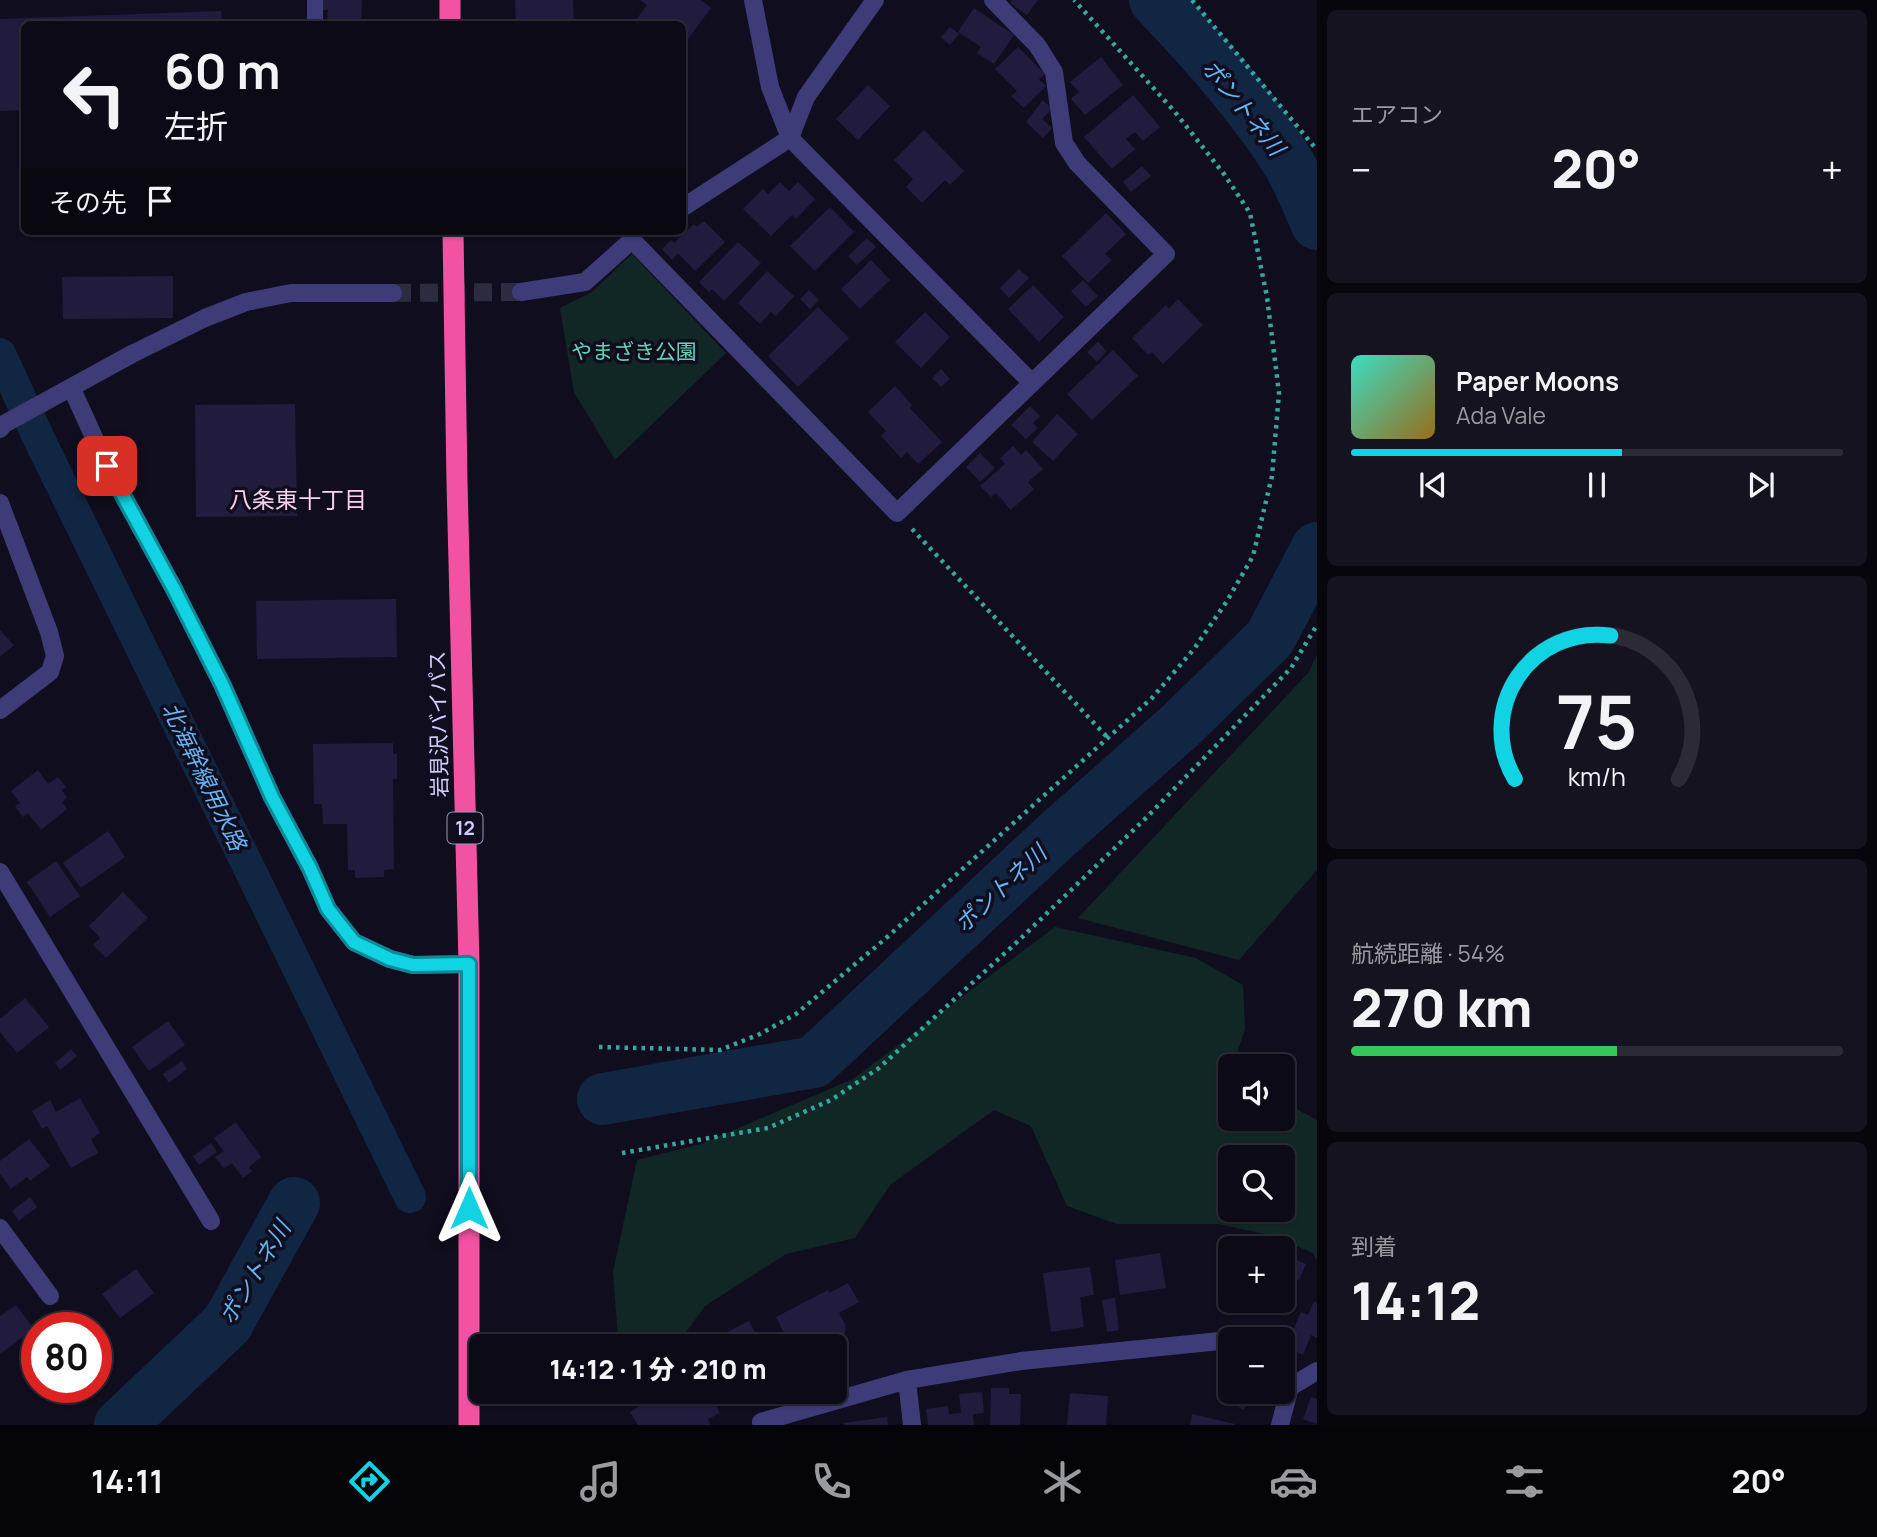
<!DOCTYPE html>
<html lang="ja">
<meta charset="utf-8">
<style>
:root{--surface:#0c0a16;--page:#15131f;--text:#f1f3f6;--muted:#9a9aa1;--line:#2c2b35;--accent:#12d3e3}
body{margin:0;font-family:Manrope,"Noto Sans JP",sans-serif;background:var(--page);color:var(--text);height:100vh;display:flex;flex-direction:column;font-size:26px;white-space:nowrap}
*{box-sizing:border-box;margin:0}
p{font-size:23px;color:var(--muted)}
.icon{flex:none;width:38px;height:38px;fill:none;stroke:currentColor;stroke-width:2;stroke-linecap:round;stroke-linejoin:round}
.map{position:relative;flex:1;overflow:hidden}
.sheet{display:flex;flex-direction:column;gap:10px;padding:10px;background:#07060c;width:560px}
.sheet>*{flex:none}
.banner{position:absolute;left:21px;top:21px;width:665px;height:214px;border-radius:10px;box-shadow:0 2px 5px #0004,0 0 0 2px var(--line);background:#0c0a16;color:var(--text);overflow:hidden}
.controls{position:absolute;left:1218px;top:1054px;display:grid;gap:14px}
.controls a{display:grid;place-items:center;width:77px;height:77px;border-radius:10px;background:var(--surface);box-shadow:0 2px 5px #0004,0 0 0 2px var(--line);font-size:35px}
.speed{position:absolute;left:21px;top:1312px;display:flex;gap:14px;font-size:35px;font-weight:700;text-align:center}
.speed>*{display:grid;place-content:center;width:91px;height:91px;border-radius:50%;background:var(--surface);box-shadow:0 2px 5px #0004,0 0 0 2px var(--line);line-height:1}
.speed .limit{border:10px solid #d22;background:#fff;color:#111}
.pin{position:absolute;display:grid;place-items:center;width:60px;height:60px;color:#fff;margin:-30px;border-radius:14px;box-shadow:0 4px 10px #0006}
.me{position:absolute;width:77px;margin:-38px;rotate:0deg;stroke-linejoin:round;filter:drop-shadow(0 0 5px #0008)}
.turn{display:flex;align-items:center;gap:24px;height:147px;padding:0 28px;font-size:32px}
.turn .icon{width:91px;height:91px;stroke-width:2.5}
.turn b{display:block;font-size:49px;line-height:60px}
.then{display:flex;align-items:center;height:66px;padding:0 28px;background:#0003;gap:14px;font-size:26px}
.big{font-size:52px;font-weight:800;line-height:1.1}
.sheet .card{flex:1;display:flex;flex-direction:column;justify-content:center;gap:10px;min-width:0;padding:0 24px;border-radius:10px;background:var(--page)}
.sheet .dial{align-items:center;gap:0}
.dial svg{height:182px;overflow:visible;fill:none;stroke:var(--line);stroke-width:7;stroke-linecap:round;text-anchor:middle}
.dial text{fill:var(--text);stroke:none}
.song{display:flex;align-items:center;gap:21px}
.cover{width:84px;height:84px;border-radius:10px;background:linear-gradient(135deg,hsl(170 70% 55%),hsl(40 70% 35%))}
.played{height:7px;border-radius:4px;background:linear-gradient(90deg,var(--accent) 55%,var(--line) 55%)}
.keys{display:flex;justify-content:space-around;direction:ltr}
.heat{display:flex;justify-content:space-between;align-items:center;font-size:38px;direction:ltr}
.charge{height:10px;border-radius:5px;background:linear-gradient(90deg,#34c759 54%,var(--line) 0)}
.trip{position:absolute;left:469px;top:1334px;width:378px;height:70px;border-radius:10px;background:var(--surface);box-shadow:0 2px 5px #0004,0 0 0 2px var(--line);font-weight:800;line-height:70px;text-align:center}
.menu{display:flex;height:112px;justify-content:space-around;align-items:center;background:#050409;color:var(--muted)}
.menu .icon{width:49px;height:49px}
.menu .selected{color:var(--accent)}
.menu b{font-size:32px;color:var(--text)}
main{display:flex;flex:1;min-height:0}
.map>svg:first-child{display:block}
.green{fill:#112726;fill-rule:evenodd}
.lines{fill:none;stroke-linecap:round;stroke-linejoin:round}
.canal{stroke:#112643;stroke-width:32}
.river{stroke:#112643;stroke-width:52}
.building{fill:#211b3d}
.street-tunnel{stroke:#2d2b3f;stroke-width:18;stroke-dasharray:18 9;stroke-linecap:butt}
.path{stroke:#37a69d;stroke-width:4.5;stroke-dasharray:3.5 5;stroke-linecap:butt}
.lane{stroke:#3d3c79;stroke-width:16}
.street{stroke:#3d3c79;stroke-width:18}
.highway{stroke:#f153a2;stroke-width:21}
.route-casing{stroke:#0c8994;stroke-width:18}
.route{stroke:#12d3e3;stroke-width:12}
.labels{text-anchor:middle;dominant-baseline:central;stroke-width:7;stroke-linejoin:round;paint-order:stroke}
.shield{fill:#100e1e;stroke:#9894b9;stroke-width:2}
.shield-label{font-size:19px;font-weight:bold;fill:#d2cefb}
.park-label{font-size:21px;fill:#61d4b5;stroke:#100e1e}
.street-label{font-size:21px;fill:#d2cefb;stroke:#100e1e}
.water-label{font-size:23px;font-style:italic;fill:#64b4f3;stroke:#100e1e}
.neighbourhood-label{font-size:23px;fill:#fbd0ec;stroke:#100e1e}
</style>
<main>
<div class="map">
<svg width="1317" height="1425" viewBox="0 0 1317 1425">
<rect width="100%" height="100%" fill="#100e1e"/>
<!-- green -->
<path class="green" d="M632 254 726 353 615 460 574 392 560 308 592 292Z
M1317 654V870L1239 960 1078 918 1309 672Z
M1055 927 1196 958 1243 985 1245 1029 1234 1062 1237 1066H1230V1118H1283V1102L1317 1120V1261L1313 1253 1274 1236 1218 1224H1117L1067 1206 1031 1126 994 1110 890 1185 855 1238 786 1254 705 1306 676 1346H628L618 1338 613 1272 637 1160 701 1144 853 1079ZM1230 1157H1283V1209H1230Z"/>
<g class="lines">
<!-- canal -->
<path class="canal" d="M0 354 40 441 410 1197"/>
<!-- river -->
<path class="river" d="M1155 0C1203 51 1252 104 1289 164 1300 183 1308 204 1317 224
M603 1099 814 1062 1057 835 1181 725 1270 638 1317 548
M120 1425 227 1324 294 1203"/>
</g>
<!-- building -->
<path class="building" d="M321 0H362L361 24H327L328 10H321Z
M515 0H573L574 24H516Z
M640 0H701L711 8 682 47V24H641L636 20 647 5Z
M1012 0H1038L1027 15 1010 3Z
M974 8 1014 35 994 64 977 53 981 47 958 32Z
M221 11 222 24H24V110L0 111V19Z
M950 27 959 34 950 45 941 37Z
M1018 47 1045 74 1039 79 1046 86 1024 108 1011 96 1017 91 995 69Z
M1101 57 1123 85 1085 115 1071 99 1079 92 1070 82Z
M868 85 890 106 858 140 836 119Z
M1133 95 1160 127 1143 141 1135 132 1126 139 1135 149 1112 169 1084 137Z
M1043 100 1052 109 1042 119 1052 128 1043 138 1026 122Z
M924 130 964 171 950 185 945 180 922 203 906 187 913 179 894 160Z
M1142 166 1151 176 1131 192 1123 182Z
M780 182 789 191 798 182 815 199 796 219 792 215 771 236 743 209 763 189 768 194Z
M830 207 854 232 815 271 790 246Z
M1106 213 1126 234 1105 254 1112 260 1088 283 1062 256Z
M704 221 725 242 695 271 678 253 672 260 662 249 671 240 674 243 694 224 697 227Z
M867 238 876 247 857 265 848 256Z
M738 242 761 263 724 301 712 289 709 292 699 282Z
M871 260 890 280 860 309 841 289Z
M1019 269 1029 278 1009 298 1000 288Z
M767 271 794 296 776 316 771 312 760 324 738 303Z
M173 276V318L63 319 62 277Z
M1083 280 1098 296 1086 307 1071 291Z
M1033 285 1064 317 1039 342 1008 309Z
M809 290 819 300 810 309 800 299Z
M1178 299 1203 325 1163 364 1152 352 1148 355 1132 338 1166 305 1169 309Z
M818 307 849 338 798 387 768 356Z
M925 312 950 337 921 368 895 342Z
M1098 342 1107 351 1097 362 1087 352Z
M1113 350 1138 376 1092 420 1067 394Z
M941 369 950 379 941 387 932 378Z
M895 386 912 405 910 408 942 442 918 464 907 452 901 458 881 436 886 431 868 412Z
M295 404 297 516 196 517 195 405Z
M1030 406 1040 416 1033 423 1038 428 1026 439 1011 425Z
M1057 414 1078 434 1053 461 1032 442Z
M1013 446 1021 455 1026 450 1043 469 1028 482 1034 489 1011 510 996 493 991 497 980 486 1005 464 1000 458Z
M980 453 995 468 980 482 966 467Z
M396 599 397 657 257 659 256 601Z
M0 630 14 645 0 657Z
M393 743V754H397V779H393L394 869 384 870V877L355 878V870H348L347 824H323L322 804H314L313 744Z
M38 770 48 784 58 777 66 787 62 790 67 798 62 802 67 809 41 830 28 813 23 817 15 806 20 803 11 791Z
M108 831 125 857 81 888 63 863Z
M56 861 80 896 50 917 27 882Z
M123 892 148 918 106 958 93 945 100 938 89 926Z
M25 998 49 1027 17 1053 0 1032V1019Z
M168 1021 185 1045 149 1071 132 1047Z
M71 1049 77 1056 60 1070 55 1063Z
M182 1061 187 1069 169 1083 163 1074Z
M80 1098 100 1133 91 1139 98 1153 71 1168 47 1126 42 1129 32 1111 50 1100 56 1112Z
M236 1122 261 1157 249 1167 252 1171 243 1178 232 1163 224 1169 215 1157 224 1151 214 1138Z
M29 1139 50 1166 30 1181 27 1177 11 1189 0 1174V1161Z
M211 1143 217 1152 199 1165 193 1156Z
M30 1197 37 1207 19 1221 12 1211Z
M1160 1253 1166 1288 1120 1295 1115 1260Z
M1283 1254 1306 1264 1299 1280 1283 1274Z
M1090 1267 1094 1295 1080 1297 1084 1327 1051 1332 1043 1273Z
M136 1269 154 1293 120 1318 102 1294Z
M848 1283 859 1302 839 1313 846 1326 841 1354 835 1357V1346H791L776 1317 828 1290 829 1293Z
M1115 1298 1119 1330 1107 1332 1102 1300Z
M1314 1301 1317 1303V1338L1311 1335 1303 1355 1283 1346V1339H1280L1286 1325 1294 1328 1301 1312 1308 1315Z
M16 1305 34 1329 0 1354V1316Z
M749 1321 762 1346H723L718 1337Z
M1230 1378V1391H1258L1243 1410 1220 1391Z
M991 1388H1009V1394H1021L1020 1425H990Z
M666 1391H708L720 1413 708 1419 711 1425H638L630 1412Z
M739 1391H770L746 1404Z
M982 1392 984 1413 973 1414 974 1425H928L926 1409 948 1406 949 1414 961 1413 959 1394Z
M1070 1393 1108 1396 1106 1425H1067Z
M1311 1397 1317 1399V1424L1303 1419Z
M1192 1414 1235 1424V1425H1190Z
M887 1417 888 1425H844V1423Z"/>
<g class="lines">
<!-- street-tunnel -->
<path class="street-tunnel" d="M393 293 521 292"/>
<!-- path -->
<path class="path" d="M1192 0 1317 150
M912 529 1108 738
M599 1047 720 1050 760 1034 796 1014 885 939 1152 698 1194 649 1227 601 1253 556 1272 476 1279 393 1267 297 1250 213 1224 174 1175 112 1074 0
M622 1153 768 1128 831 1100 879 1068 1016 943 1147 817 1291 668 1317 625"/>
<!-- lane -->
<path class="lane" d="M315 24V0"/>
<!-- street -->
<path class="street" d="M753 0 770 87 790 138 806 97 875 0
M682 208 790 138 1031 382
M521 292 585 282 632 240 897 513 1166 254 1077 163 1064 143 1054 72 1037 45 993 0
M72 389 107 466 174 589 223 686 272 797 310 868 328 909 354 942 390 959 413 965 469 964
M0 429 4 424 132 354 205 318 246 302 291 293H393
M0 503 49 632 55 656 50 672 0 710
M0 872 211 1221
M0 1228 50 1296
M907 1380 1021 1361 1230 1340
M1290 1387 1317 1371
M762 1425 761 1422 907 1380 912 1425
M1280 1425 1290 1387 1283 1382"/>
<!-- highway -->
<path class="highway" d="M450 0V24
M453 231 457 482 469 964V1425"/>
</g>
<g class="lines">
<!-- route casing -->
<g class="route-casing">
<path id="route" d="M107 466 174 589 223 686 272 797 310 868 328 909 354 942 390 959 413 965 469 964V1208"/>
</g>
<!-- route -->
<use href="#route" class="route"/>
</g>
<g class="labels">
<!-- shield labels -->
<rect class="shield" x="447.5" y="812.5" width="35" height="31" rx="5"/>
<g class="shield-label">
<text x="465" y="828">12</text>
</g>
<!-- park labels -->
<g class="park-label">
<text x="634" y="351">やまざき公園</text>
</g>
<!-- street labels -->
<g class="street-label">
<text transform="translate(438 724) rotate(-91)">岩見沢バイパス</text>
</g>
<!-- water labels -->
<g class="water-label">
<text transform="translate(1244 107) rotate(51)">ポントネ川</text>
<text transform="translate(205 776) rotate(64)">北海幹線用水路</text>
<text transform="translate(1000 888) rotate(-43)">ポントネ川</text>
<text transform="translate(254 1272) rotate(-59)">ポントネ川</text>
</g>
<!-- neighbourhood labels -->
<g class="neighbourhood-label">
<text x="298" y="499">八条東十丁目</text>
</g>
</g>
</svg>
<div class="controls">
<a><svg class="icon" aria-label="sound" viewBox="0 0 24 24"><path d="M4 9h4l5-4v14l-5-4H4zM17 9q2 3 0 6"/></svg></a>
<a><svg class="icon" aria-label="search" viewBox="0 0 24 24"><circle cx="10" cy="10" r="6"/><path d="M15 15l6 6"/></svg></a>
<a>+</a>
<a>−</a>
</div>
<div class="speed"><div class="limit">80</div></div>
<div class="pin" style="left:107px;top:466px;background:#d93025"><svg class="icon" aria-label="arrive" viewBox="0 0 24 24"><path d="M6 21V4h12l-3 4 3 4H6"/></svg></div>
<svg class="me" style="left:469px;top:1208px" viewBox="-20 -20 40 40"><path d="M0-17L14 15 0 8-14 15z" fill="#12d3e3" stroke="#fff" stroke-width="4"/></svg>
<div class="trip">14:12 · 1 分 · 210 m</div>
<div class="banner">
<div class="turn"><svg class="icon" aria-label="left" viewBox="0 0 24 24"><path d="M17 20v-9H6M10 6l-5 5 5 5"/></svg><div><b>60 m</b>左折</div></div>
<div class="then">その先<svg class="icon" aria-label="arrive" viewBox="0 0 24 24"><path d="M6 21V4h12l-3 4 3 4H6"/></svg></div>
</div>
</div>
<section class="sheet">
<div class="card"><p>エアコン</p>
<div class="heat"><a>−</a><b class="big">20°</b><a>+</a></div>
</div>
<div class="card">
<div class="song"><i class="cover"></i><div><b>Paper Moons</b><p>Ada Vale</p></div></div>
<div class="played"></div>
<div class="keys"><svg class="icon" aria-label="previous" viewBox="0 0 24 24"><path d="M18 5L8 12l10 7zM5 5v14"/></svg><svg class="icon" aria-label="pause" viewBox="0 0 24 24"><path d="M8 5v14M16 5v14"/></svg><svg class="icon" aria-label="next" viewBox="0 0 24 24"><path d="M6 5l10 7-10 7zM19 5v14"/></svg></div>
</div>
<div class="card dial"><svg viewBox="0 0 100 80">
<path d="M14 69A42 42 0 1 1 86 69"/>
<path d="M14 69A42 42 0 0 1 56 6" stroke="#12d3e3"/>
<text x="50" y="56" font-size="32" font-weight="700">75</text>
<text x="50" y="72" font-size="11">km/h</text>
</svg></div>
<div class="card"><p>航続距離 · 54%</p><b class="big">270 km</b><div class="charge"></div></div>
<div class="card"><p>到着</p><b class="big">14:12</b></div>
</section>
</main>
<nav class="menu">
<b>14:11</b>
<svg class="icon selected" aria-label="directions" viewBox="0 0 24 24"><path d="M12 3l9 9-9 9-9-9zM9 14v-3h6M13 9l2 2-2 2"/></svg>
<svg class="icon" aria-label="music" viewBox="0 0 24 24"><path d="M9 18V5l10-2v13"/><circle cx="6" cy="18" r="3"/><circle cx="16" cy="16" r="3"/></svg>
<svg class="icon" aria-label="phone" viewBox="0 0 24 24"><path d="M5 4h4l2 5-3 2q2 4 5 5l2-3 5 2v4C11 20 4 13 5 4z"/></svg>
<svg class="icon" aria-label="climate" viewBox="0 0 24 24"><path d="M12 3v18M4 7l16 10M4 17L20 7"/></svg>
<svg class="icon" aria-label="car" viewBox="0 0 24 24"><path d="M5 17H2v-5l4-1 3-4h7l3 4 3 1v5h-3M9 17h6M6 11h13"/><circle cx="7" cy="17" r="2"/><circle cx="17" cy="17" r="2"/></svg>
<svg class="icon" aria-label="filters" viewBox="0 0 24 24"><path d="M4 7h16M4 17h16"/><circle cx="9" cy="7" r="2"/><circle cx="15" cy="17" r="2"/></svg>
<b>20°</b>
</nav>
